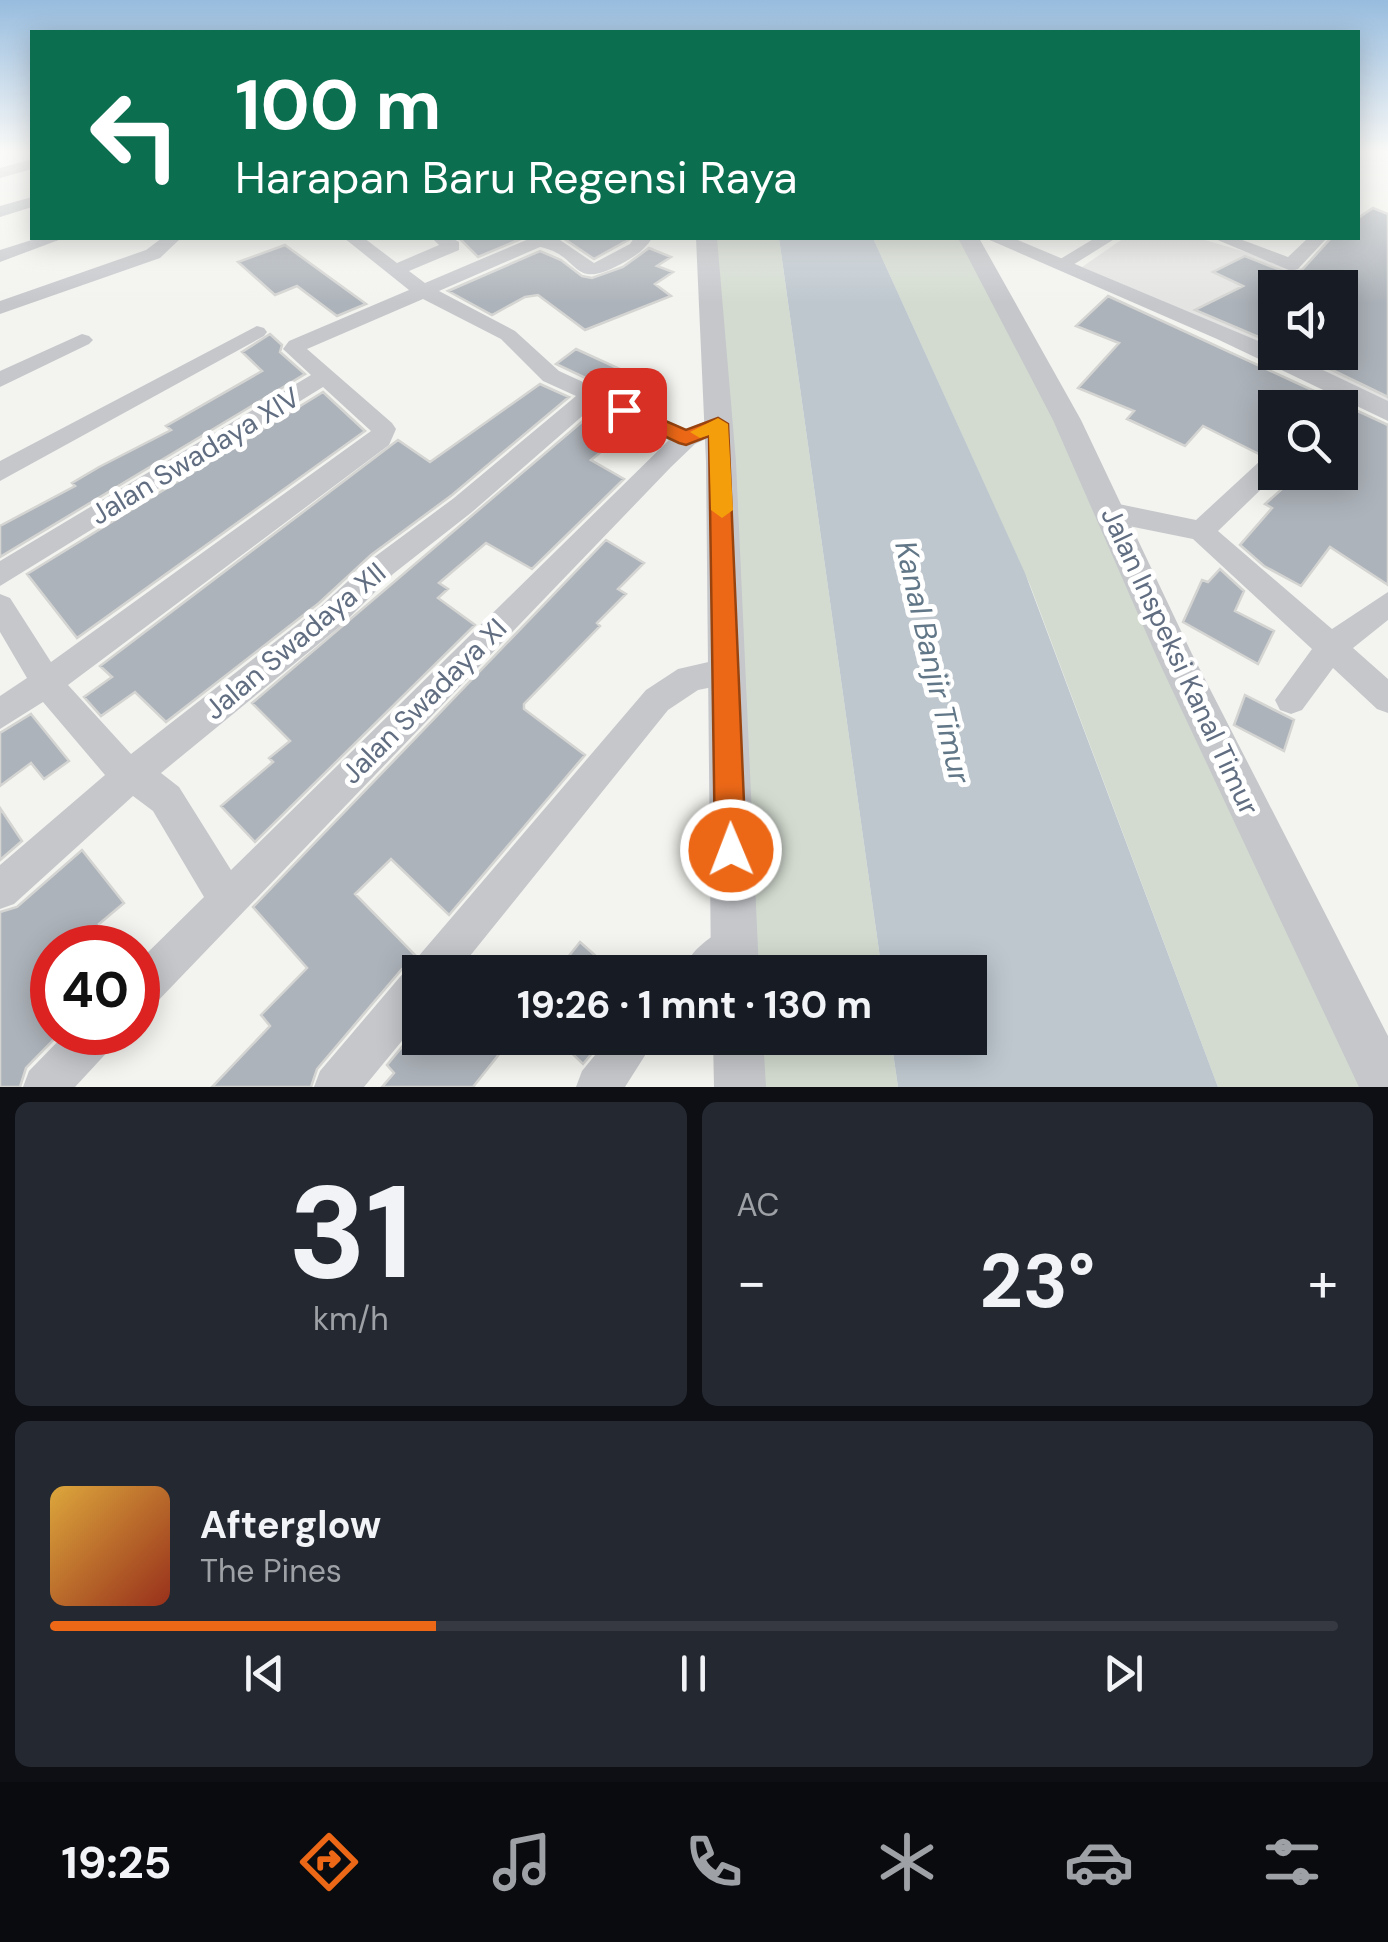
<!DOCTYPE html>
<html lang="id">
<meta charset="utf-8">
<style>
:root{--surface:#171b24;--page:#242831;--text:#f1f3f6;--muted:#9ea1a6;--line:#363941;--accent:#ec6817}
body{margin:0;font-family:"DM Sans",sans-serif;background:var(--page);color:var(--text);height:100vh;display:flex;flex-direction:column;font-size:38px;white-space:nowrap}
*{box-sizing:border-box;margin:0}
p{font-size:32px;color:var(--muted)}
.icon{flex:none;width:55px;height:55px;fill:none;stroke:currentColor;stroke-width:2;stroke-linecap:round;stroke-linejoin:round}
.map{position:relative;height:1087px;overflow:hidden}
.panel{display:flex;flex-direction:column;gap:15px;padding:15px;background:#0d0f14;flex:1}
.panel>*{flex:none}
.guide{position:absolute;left:30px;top:30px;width:1330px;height:210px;border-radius:0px;box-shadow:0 5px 25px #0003;background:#0b6e4f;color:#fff;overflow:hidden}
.controls{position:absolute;left:1258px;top:270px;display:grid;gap:20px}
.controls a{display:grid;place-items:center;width:100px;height:100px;border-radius:0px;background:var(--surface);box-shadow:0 5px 25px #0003;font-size:50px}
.speed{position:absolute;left:30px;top:925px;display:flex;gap:20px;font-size:50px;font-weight:700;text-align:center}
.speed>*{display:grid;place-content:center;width:130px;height:130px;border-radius:50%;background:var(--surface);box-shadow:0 5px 25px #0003;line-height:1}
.speed .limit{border:15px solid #d22;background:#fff;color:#111}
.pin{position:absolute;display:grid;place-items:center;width:85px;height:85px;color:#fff;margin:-42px;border-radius:20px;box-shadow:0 5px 15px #0006}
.me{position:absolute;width:110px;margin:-55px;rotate:359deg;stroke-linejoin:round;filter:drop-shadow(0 0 8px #0008)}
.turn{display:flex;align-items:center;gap:35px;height:210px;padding:0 40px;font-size:45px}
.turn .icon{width:130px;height:130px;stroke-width:2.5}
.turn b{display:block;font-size:70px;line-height:85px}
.big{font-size:75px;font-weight:700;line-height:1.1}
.panel .card{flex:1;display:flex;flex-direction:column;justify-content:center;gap:15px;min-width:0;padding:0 35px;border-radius:15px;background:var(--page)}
.panel .dial{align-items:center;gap:0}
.dial b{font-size:130px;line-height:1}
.song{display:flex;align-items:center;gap:30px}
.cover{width:120px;height:120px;border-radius:15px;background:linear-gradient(135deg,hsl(40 70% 55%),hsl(10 70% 35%))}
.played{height:10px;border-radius:5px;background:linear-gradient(90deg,var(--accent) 30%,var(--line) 30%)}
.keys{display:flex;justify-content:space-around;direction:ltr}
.heat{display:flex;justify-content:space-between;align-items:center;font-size:55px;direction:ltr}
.panel .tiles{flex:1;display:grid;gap:15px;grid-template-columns:1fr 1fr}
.card:last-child{grid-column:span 2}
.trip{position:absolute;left:402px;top:955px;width:585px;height:100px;border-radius:0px;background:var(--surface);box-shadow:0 5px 25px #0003;font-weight:700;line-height:100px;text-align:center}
.tab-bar{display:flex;height:160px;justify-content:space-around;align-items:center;background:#090b0e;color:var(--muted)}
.tab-bar .icon{width:70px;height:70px}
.tab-bar .on{color:var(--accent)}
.tab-bar b{font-size:45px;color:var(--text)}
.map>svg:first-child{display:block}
.built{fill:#e4e4e3}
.green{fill:#d3dbd0}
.water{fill:#bec7ce}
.building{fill:#adb3ba;stroke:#d4d5d2;stroke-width:2.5}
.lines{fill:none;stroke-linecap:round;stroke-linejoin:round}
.minor{fill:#c5c7cb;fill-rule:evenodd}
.tertiary{fill:#c5c7cb;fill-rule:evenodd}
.route{fill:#ec6817;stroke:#99440f;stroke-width:2.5}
.slow{fill:#f59e0b}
.labels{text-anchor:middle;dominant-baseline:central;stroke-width:10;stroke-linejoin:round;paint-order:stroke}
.street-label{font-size:28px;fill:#616e82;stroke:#fff}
.water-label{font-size:30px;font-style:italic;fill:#617787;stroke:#fff}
</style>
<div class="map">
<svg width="1388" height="1087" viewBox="0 0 1388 1087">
<rect width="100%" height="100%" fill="#f3f4ef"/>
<!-- built -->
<path class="built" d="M1124 238H1198L1388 294V407L1283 353 1340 352V288H1275V349L1082 267Z"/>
<!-- green -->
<path class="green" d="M706 238H779L882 972H738L721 462Z
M873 238H968L1388 1087H1218L1030 585Z
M740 1038H891L898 1087H742Z"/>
<!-- water -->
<path class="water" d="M779 238H873L1025 573 1218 1087H898L891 1038H970V972H882Z"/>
<!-- building -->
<path class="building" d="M1373 208 1388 214V397L1295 352H1340V288H1275V344L1195 310 1243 286 1213 272 1245 256 1290 274 1299 273 1331 238H1358V218Z
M459 238H523L478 257Z
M563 238H622L628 240 594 259Z
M285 245 366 304 337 316 297 286 275 295 238 262Z
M649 248 671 257 657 266 673 272 655 284 671 296 585 330 538 295 525 297 492 315 448 291 540 251 561 260 582 276 592 278 623 267Z
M1108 296 1388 425V585L1330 547 1301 586 1264 566 1240 545 1272 508 1265 504 1301 472H1340V408H1275V456H1263L1203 426 1185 446 1127 419 1134 411 1078 388 1119 343 1076 326Z
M270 334 282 345 280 352 305 374 0 557V526L75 486 72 483 99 467 171 430 166 426 262 371 242 352Z
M576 349 635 376 615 392 556 364Z
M540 384 569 397 452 495 371 555 319 603 166 722 135 692 101 716 84 697 112 677 100 666 394 443 398 440 430 462Z
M323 392 365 431 77 638 27 574Z
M584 420 619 437 591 460 624 479 532 569 486 543 439 583 448 589 438 598 475 625 255 842 221 806 273 762 269 758 290 741 252 703Z
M606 540 644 563 618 589 626 594 597 623 600 626 524 704V709L585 755 449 915 391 859 355 894 415 955 409 966 402 969 317 1069 311 1087H212L270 1026 261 1015 307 968 253 907Z
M1220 569 1244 591 1235 611 1274 631 1258 664 1183 622 1202 580 1208 582Z
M1245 695 1294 720 1284 751 1234 725Z
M31 714 69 761 44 779 31 763 0 786V733Z
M0 808 22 841 0 860Z
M82 850 124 903 99 924 116 948H52V1032H61L26 1068 20 1087H0V912L17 907Z
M580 942 614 972H556Z
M420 1025V1038H512L473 1087H382L394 1073 387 1065Z
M556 1038H605L583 1064Z"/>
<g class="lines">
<!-- minor -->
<path class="minor" d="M32 159V169L0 178V168Z
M32 197V207L0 217V206Z
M38 238H64L0 262V250Z
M162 238H181L160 258 0 314V301L146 250Z
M344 238H364L397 263 439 245 432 238H452L459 242V250L409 271 425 283 531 238 560 240 594 263 630 244 634 238H652C644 251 635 256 621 264 569 292 582 255 540 247L439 291 515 331 559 371 686 429 719 416 731 424 727 429 695 444 671 467 153 1006 138 1012V962L204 897 153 811 133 796 14 904 0 909V865L105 775 43 702 0 729V696L27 678 0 632V594L10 598 51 662 371 431 323 387 0 586V561L311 375 283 349 289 341 409 290ZM423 299 501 339 543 381 576 396 454 498 373 558 321 606 131 754 68 685 389 445 396 429 392 423 307 349ZM595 405 669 440 231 870 179 787 161 773 343 624 393 574 472 512Z
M1095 238H1116L1068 268H1054L1052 264Z
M1213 238H1237L1288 257 1308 238H1327L1298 269 1291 271Z
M257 326 264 328 267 332 264 336 0 481V461Z
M82 334 89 336 93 340 89 344 0 387V371Z
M1269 458 1275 460 1278 473 1218 531 1332 629 1388 592V620L1353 648 1388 679V713L1377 709 1333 668 1302 710 1291 714 1280 710 1275 700 1312 649 1193 539 1109 522 1100 519 1096 512 1100 505 1109 502 1196 520 1260 461Z
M726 658 737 662 742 672 737 682 698 690 668 710 457 972H420V1019L364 1087H314L320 1071 405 971 412 969 417 958 646 690 678 669Z
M734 925 748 931 754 945 748 959 733 972H682C690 950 712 934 734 925Z
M67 1032H118L112 1047 75 1087H23L29 1071Z
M609 1038H656L625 1087H576L582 1071Z"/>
<!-- tertiary -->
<path class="tertiary" d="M696 238H717L736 462 759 972H711L706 462Z
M958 238H979L1081 420 1192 654 1388 1036V1087H1359L1159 662 1053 420Z
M985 238H1013L1275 348V352H1285L1388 401V421L1217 339Z
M713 1038H763L766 1087H714Z"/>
</g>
<!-- sky -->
<linearGradient id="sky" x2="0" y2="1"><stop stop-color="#97bcde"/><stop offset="0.5" stop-color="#fafaf8"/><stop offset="1" stop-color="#fafaf8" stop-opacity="0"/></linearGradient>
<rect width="1388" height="303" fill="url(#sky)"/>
<!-- route -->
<path class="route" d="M624 403 686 430 718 418 728 424 746 850 742 861 731 866 720 861 715 850 709 436 686 445 679 443 617 414V405Z"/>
<!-- slow -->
<path class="slow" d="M718 418 728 424 733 510 722 518 711 510 709 435 700 438 690 432Z"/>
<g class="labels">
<!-- street labels -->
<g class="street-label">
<text transform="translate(195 456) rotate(-31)">Jalan Swadaya XIV</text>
<text transform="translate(295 641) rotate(-40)">Jalan Swadaya XII</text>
<text transform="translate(1180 661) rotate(65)">Jalan Inspeksi Kanal Timur</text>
<text transform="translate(424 701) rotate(-45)">Jalan Swadaya XI</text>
</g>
<!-- water labels -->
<g class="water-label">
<text transform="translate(933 662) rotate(77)">Kanal Banjir Timur</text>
</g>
</g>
</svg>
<div class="controls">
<a><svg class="icon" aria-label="sound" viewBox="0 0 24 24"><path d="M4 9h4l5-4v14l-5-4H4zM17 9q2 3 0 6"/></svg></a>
<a><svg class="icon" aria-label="search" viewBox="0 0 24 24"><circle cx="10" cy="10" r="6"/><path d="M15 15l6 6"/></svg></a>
</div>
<div class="speed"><div class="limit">40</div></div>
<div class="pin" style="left:624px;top:410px;background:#d93025"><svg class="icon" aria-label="arrive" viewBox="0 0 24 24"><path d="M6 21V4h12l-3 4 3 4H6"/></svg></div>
<svg class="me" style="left:731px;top:850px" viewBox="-20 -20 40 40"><circle r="17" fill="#ec6817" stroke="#fff" stroke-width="3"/><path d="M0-11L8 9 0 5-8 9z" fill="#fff"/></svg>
<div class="trip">19:26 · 1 mnt · 130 m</div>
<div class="guide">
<div class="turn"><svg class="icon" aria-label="left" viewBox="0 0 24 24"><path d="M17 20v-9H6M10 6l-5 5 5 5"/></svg><div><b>100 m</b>Harapan Baru Regensi Raya</div></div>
</div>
</div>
<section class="panel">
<div class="tiles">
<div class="card dial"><b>31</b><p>km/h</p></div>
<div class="card"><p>AC</p>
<div class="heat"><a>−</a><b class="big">23°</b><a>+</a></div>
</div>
<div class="card">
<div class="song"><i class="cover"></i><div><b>Afterglow</b><p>The Pines</p></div></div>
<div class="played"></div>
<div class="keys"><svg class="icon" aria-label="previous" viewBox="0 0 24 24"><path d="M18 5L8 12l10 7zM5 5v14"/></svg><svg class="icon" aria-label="pause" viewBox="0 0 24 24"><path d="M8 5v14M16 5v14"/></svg><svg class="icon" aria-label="next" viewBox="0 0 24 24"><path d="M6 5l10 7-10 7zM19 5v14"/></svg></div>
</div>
</div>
</section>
<nav class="tab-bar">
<b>19:25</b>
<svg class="icon on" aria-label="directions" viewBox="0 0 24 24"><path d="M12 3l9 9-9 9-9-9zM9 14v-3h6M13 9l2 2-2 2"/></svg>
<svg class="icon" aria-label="music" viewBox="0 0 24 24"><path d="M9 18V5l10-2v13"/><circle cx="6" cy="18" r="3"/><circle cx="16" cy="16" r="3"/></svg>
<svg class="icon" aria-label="phone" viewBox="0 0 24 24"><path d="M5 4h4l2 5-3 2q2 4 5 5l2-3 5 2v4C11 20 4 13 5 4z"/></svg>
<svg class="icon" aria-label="climate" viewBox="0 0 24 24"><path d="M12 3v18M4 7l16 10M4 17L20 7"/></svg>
<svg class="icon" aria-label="car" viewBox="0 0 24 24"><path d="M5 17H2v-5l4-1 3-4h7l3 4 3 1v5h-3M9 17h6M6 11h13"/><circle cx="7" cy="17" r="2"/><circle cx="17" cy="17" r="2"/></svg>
<svg class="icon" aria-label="filters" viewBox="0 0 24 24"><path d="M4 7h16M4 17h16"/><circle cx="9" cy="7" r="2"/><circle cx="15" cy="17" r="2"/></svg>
</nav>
